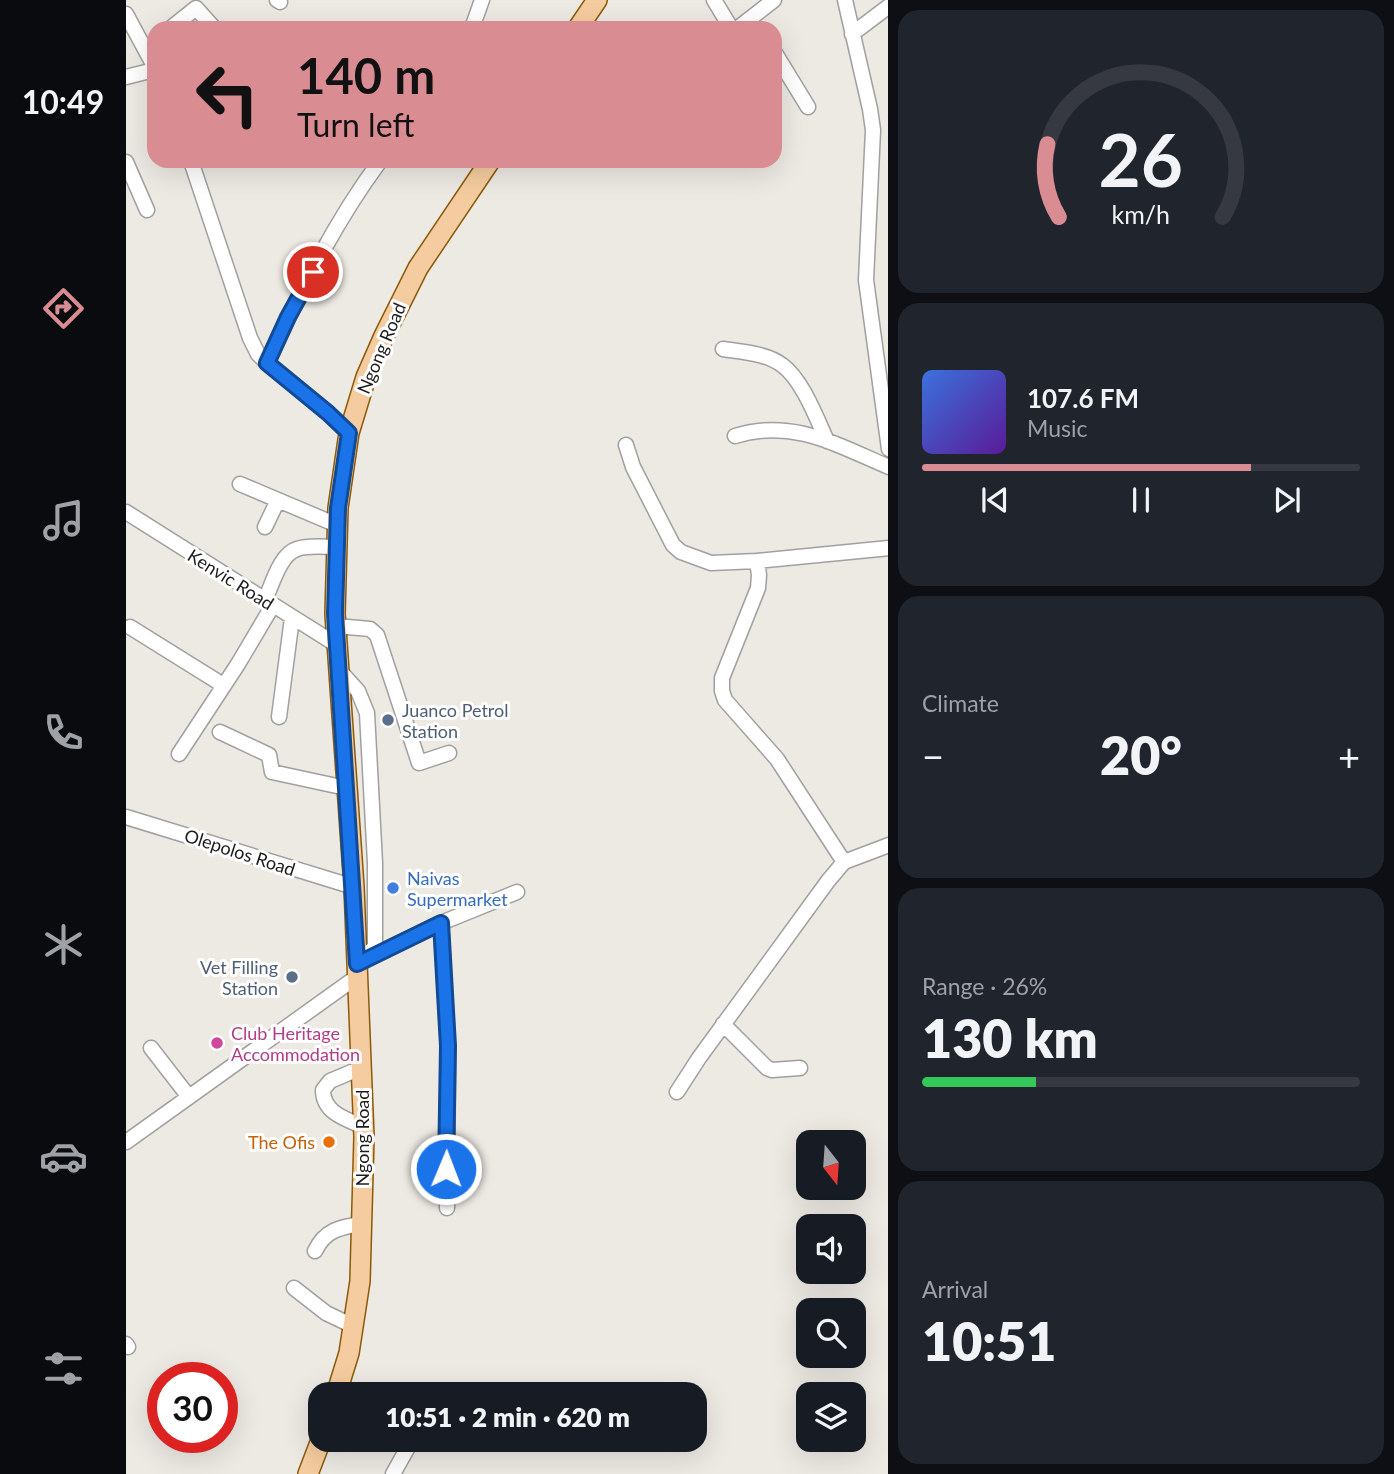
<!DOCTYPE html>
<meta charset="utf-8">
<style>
:root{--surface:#171b24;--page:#20242c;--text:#f1f3f6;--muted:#9ea1a6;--line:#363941;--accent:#d98c91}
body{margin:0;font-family:Lato,sans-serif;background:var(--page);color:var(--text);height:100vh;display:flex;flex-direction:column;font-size:26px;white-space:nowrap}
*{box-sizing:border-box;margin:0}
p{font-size:23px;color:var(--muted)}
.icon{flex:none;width:38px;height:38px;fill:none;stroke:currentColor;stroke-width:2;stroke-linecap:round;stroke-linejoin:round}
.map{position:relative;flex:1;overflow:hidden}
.details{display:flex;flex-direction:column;gap:10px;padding:10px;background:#0d0f14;width:506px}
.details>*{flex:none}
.hud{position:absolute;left:21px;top:21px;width:635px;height:147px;border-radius:21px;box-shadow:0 7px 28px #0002;background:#d98c91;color:#111;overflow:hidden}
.needle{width:46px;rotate:163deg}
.buttons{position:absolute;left:670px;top:1130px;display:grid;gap:14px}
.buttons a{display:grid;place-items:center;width:70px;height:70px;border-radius:14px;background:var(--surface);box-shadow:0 7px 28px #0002;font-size:35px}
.speed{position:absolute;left:21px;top:1362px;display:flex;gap:14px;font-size:35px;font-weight:700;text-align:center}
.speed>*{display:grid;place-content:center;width:91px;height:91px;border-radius:50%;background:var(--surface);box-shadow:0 7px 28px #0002;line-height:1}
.speed .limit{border:10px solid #d22;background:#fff;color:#111}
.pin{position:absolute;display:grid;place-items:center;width:60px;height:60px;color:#fff;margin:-30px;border:4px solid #fff;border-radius:50%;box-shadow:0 2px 7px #0007}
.me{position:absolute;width:77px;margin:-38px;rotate:1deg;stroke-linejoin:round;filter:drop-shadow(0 0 5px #0008)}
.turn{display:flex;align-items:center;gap:24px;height:147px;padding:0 35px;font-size:32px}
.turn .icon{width:91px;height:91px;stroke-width:2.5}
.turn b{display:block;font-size:49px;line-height:60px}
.big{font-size:52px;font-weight:800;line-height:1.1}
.details .tile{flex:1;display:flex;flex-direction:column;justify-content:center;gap:10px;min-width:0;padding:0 24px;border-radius:21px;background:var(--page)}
.details .dial{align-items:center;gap:0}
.dial svg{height:182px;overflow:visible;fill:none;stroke:var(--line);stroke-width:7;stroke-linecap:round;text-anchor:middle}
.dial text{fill:var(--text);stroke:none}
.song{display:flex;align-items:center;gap:21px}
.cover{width:84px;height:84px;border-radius:10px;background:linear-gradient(135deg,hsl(220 70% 55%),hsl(270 70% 35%))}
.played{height:7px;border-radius:4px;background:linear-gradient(90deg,var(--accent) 75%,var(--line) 75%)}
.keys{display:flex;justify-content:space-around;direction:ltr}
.heat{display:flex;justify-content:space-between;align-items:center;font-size:38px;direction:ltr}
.charge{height:10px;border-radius:5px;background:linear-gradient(90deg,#34c759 26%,var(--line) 0)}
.trip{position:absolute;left:182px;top:1382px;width:399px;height:70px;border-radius:21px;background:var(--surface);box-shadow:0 7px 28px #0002;font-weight:800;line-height:70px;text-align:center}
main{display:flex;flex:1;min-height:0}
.tab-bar{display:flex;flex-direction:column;width:126px;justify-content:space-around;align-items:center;background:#090b0e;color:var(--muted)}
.tab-bar .icon{width:49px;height:49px}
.tab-bar .selected{color:var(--accent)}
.tab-bar b{font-size:32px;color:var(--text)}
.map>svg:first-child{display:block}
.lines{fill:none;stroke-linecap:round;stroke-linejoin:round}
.minor-casing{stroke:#a0a0a0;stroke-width:17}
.major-casing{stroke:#8b5a09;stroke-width:22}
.minor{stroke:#fff;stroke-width:14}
.major{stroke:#f5cc9f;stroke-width:19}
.route-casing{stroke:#114b97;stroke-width:18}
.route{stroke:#1a73e8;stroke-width:12}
.service-dot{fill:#5c6f8a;stroke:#fff;stroke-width:2.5}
.shop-dot{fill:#3f7fe0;stroke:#fff;stroke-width:2.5}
.hotel-dot{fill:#d1479c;stroke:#fff;stroke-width:2.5}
.food-dot{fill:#e8710a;stroke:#fff;stroke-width:2.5}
.labels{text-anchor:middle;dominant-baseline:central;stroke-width:6;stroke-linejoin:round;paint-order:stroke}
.street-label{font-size:18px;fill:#1c1c1c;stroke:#fff}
.service-label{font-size:18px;fill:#4e5e75;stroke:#fff;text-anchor:start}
.shop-label{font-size:18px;fill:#366cbe;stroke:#fff;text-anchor:start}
.hotel-label{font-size:18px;fill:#b23c85;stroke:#fff;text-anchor:start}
.food-label{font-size:18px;fill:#c56008;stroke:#fff;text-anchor:end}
</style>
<main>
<nav class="tab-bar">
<b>10:49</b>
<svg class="icon selected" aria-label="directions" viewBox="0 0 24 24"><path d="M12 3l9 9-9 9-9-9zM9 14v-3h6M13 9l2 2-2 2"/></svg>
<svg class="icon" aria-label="music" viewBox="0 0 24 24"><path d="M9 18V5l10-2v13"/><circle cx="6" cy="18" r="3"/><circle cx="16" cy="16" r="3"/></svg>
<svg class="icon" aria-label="phone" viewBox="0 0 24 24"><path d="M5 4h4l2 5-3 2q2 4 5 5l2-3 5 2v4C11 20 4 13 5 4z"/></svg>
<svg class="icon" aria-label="climate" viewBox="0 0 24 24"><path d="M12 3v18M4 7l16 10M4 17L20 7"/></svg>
<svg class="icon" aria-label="car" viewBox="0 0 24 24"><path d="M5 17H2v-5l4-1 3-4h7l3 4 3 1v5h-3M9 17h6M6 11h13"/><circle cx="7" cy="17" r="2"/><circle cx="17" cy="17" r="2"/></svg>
<svg class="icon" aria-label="filters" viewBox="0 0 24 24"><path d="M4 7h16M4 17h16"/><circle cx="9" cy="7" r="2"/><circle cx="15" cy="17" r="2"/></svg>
</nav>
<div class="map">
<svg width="763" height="1474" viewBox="0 0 763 1474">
<rect width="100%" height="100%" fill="#ede9e3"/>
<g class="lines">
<!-- minor casing -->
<g class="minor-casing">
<path id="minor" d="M151 0 154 2
M588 0 605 28
M719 0 744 109 747 130 740 280 763 449
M0 14 28 66
M45 28 70 8 88 28
M346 28 356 0
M612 28 648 0
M726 34 763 6
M649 53 682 107
M0 77 28 70
M65 161 124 338 132 354 141 363
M0 162 21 210
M597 349C616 352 640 353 656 365 676 379 691 419 701 441
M223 433 202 413 141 363C173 294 208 223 254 161
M609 436C666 418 711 445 763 467
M500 445 507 467 547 545 555 552 585 563 631 561 763 548
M114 484 211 525
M0 512 211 645
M139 527 152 500
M631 561 633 575 632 588 596 678V691L599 700 651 759 718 862
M139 600C146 585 154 554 171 549 182 545 198 547 210 547
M210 626 244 629 251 635 293 763 323 753
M4 627 97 685
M212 669 232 691 241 713 249 863V947L231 963
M153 717 166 618
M94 732 143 755 146 772 220 788
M53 754 112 664 147 605
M0 817 228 887
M315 923 322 1046 321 1208
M242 958 315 923 391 892
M597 1024 641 1068 646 1070 674 1068
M25 1048 63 1097
M235 1068 204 1081 197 1090C197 1113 220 1119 238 1127
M551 1092 573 1058 702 881 718 862 763 845
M0 1142 232 976
M189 1251C199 1230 214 1227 236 1224
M168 1288 200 1313 227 1326
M0 1344 2 1347
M267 1474 286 1440"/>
</g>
<!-- major casing -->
<g class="major-casing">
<path id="major" d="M452 28 471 0
M210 1395 223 1353 234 1281 238 1137 228 887 209 614 212 508 223 433 240 377 258 336 292 268 364 161
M182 1474 195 1440"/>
</g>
<!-- minor -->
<use href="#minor" class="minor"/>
<!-- major -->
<use href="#major" class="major"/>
</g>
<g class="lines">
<!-- route casing -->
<g class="route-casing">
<path id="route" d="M187 272 162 317 141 363 202 413 223 433 212 508 209 614 231 964 315 923 322 1046 320 1169"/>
</g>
<!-- route -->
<use href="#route" class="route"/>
</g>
<!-- markers -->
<g class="service-dot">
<circle cx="262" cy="720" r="7"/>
<circle cx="166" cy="977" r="7"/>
</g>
<circle class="shop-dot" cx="267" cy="888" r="7"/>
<circle class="hotel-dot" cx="91" cy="1043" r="7"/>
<circle class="food-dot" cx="203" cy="1142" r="7"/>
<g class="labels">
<!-- street labels -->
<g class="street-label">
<text transform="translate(255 348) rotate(-67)">Ngong Road</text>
<text transform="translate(105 579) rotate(32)">Kenvic Road</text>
<text transform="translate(114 852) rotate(18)">Olepolos Road</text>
<text transform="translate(236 1138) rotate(-90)">Ngong Road</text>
</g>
<!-- service labels -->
<g class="service-label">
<text x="276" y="710">Juanco Petrol<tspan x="276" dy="21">Station</tspan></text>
<text x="152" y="967" text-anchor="end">Vet Filling<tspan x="152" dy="21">Station</tspan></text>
</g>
<!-- shop labels -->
<g class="shop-label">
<text x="281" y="878">Naivas<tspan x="281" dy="21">Supermarket</tspan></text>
</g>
<!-- hotel labels -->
<g class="hotel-label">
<text x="105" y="1033">Club Heritage<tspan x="105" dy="21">Accommodation</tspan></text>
</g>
<!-- food labels -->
<g class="food-label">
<text x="189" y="1142">The Ofis</text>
</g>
</g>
</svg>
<div class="buttons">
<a><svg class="needle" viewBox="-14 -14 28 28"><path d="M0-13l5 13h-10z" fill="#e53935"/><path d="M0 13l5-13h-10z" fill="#9ea1a6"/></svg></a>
<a><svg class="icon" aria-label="sound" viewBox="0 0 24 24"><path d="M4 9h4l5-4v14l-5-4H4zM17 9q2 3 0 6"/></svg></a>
<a><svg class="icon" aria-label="search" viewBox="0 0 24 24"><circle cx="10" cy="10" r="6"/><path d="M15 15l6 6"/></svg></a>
<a><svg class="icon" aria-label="layers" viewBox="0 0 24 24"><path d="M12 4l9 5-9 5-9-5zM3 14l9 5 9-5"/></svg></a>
</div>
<div class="speed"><div class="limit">30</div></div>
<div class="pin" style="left:187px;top:272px;background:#d93025"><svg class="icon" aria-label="arrive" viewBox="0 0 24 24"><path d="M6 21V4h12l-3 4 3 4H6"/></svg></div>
<svg class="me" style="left:320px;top:1169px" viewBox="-20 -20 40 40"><circle r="17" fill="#1a73e8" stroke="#fff" stroke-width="3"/><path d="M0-11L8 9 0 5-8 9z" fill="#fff"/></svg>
<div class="trip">10:51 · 2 min · 620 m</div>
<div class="hud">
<div class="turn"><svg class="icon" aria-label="left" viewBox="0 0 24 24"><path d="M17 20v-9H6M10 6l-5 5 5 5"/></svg><div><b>140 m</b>Turn left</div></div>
</div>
</div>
<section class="details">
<div class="tile dial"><svg viewBox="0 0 100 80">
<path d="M14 69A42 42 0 1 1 86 69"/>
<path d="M14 69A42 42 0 0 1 9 37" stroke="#d98c91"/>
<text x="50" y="56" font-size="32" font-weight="700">26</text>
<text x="50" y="72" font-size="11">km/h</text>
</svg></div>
<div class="tile">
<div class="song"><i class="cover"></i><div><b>107.6 FM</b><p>Music</p></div></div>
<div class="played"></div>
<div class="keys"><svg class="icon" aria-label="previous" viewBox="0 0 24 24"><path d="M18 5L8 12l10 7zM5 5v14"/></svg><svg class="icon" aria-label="pause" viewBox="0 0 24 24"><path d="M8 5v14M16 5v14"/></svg><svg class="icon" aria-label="next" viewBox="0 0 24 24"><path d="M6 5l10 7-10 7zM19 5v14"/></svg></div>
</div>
<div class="tile"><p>Climate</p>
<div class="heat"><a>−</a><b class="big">20°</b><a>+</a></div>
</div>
<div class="tile"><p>Range · 26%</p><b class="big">130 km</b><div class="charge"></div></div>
<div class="tile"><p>Arrival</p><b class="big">10:51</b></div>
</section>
</main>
